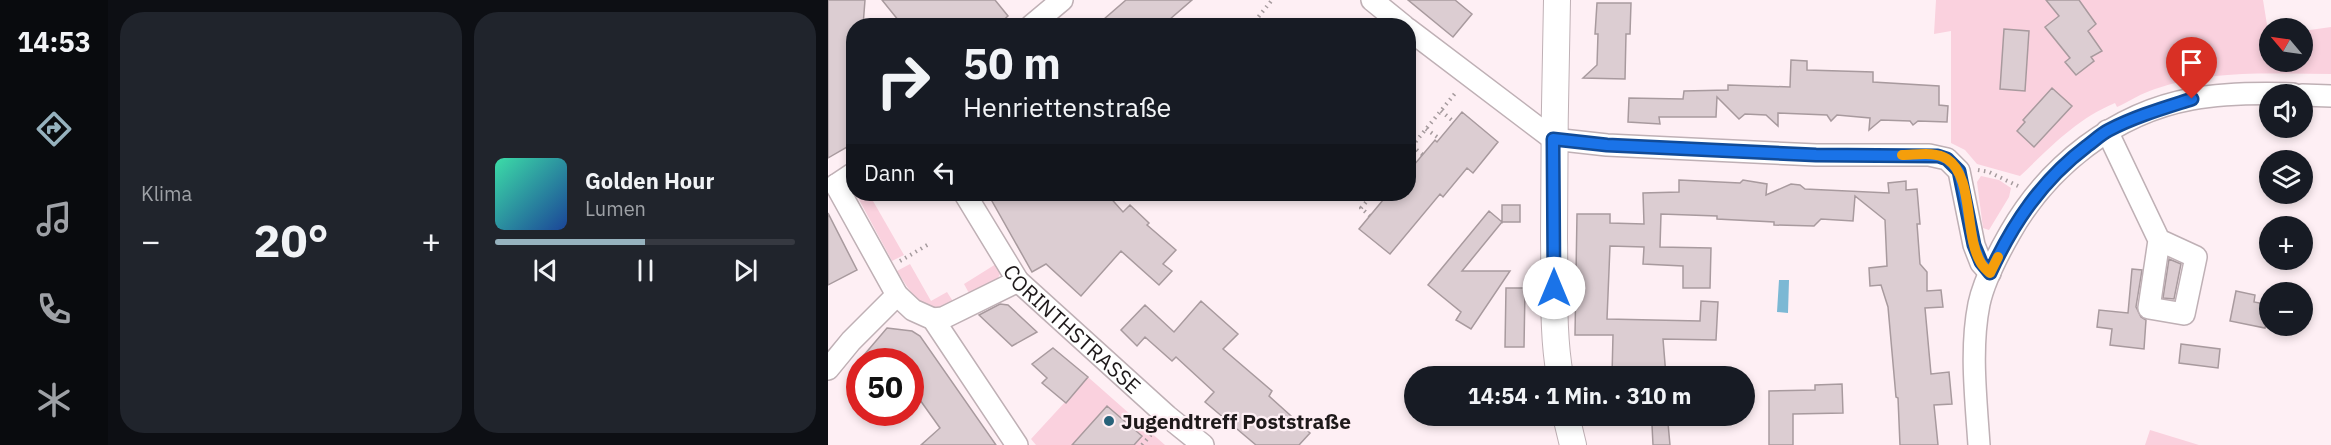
<!DOCTYPE html>
<html lang="de">
<meta charset="utf-8">
<style>
:root{--surface:#171b24;--page:#20242c;--text:#f1f3f6;--muted:#9ea1a6;--line:#363941;--accent:#96b2be}
body{margin:0;font-family:"IBM Plex Sans",sans-serif;background:var(--page);color:var(--text);height:100vh;display:flex;flex-direction:column;font-size:22px;white-space:nowrap}
*{box-sizing:border-box;margin:0}
p{font-size:20px;color:var(--muted)}
.icon{flex:none;width:33px;height:33px;fill:none;stroke:currentColor;stroke-width:2;stroke-linecap:round;stroke-linejoin:round}
.map{position:relative;flex:1;overflow:hidden}
.panel{display:flex;flex-direction:column;gap:12px;padding:12px;background:#0d0f14;width:720px}
.panel>*{flex:none}
.banner{position:absolute;left:18px;top:18px;width:570px;height:183px;border-radius:24px;box-shadow:0 3px 9px #0003;background:#171b24;color:var(--text);overflow:hidden}
.needle{width:39px;rotate:299deg}
.fabs{position:absolute;left:1431px;top:18px;display:grid;gap:12px}
.fabs a{display:grid;place-items:center;width:54px;height:54px;border-radius:50%;background:var(--surface);box-shadow:0 3px 9px #0003;font-size:30px}
.speed{position:absolute;left:18px;top:348px;display:flex;gap:12px;font-size:30px;font-weight:700;text-align:center}
.speed>*{display:grid;place-content:center;width:78px;height:78px;border-radius:50%;background:var(--surface);box-shadow:0 3px 9px #0003;line-height:1}
.speed .limit{border:9px solid #d22;background:#fff;color:#111}
.pin{position:absolute;display:grid;place-items:center;width:51px;height:51px;color:#fff;margin:-62px -26px;border-radius:50% 50% 50% 0;rotate:-45deg;box-shadow:0 0 6px #0007}
.pin .icon{rotate:45deg}
.me{position:absolute;width:66px;margin:-33px;rotate:0deg;stroke-linejoin:round;filter:drop-shadow(0 0 4px #0008)}
.turn{display:flex;align-items:center;gap:21px;height:126px;padding:0 18px;font-size:27px}
.turn .icon{width:78px;height:78px;stroke-width:2.5}
.turn b{display:block;font-size:42px;line-height:51px}
.then{display:flex;align-items:center;height:57px;padding:0 18px;background:#0003;gap:12px;font-size:22px}
.big{font-size:45px;font-weight:800;line-height:1.1}
.panel .widget{flex:1;display:flex;flex-direction:column;justify-content:center;gap:9px;min-width:0;padding:0 21px;border-radius:24px;background:var(--page)}
.song{display:flex;align-items:center;gap:18px}
.cover{width:72px;height:72px;border-radius:9px;background:linear-gradient(135deg,hsl(160 70% 55%),hsl(220 70% 35%))}
.played{height:6px;border-radius:3px;background:linear-gradient(90deg,var(--accent) 50%,var(--line) 50%)}
.keys{display:flex;justify-content:space-around;direction:ltr}
.heat{display:flex;justify-content:space-between;align-items:center;font-size:33px;direction:ltr}
.panel .tiles{flex:1;display:grid;gap:12px;grid-template-columns:repeat(2,1fr)}
.trip{position:absolute;left:576px;top:366px;width:351px;height:60px;border-radius:30px;background:var(--surface);box-shadow:0 3px 9px #0003;font-weight:800;line-height:60px;text-align:center}
main{display:flex;flex:1;min-height:0}
.tabs{display:flex;flex-direction:column;width:108px;justify-content:space-around;align-items:center;background:#090b0e;color:var(--muted)}
.tabs .icon{width:42px;height:42px}
.tabs .on{color:var(--accent)}
.tabs b{font-size:27px;color:var(--text)}
.map>svg:first-child{display:block}
.green{fill:#fad1de}
.water{fill:#7cb8d4}
.building{fill:#dccdd2;stroke:#a89a9e;stroke-width:1.5}
.lines{fill:none;stroke-linecap:round;stroke-linejoin:round}
.minor-casing{stroke:#bfb0b5;stroke-width:24}
.major-casing{stroke:#bfb0b5;stroke-width:28}
.path{stroke:#a69b9e;stroke-width:4;stroke-dasharray:1.5 4.5;stroke-linecap:butt}
.minor{stroke:#fff;stroke-width:21}
.major{stroke:#fff;stroke-width:26}
.route-casing{stroke:#114b97;stroke-width:15}
.route{stroke:#1a73e8;stroke-width:10}
.slow{stroke:#f59e0b;stroke-width:10}
.poi-dot{fill:#27627a;stroke:#feeff4;stroke-width:2}
.labels{text-anchor:middle;dominant-baseline:central;stroke-width:4.5;stroke-linejoin:round;paint-order:stroke}
.street-label{font-size:21px;fill:#1e191a;stroke:#feeff4}
.poi-label{font-size:21px;font-weight:bold;fill:#1e191a;stroke:#feeff4;text-anchor:start}
</style>
<main>
<nav class="tabs">
<b>14:53</b>
<svg class="icon on" aria-label="directions" viewBox="0 0 24 24"><path d="M12 3l9 9-9 9-9-9zM9 14v-3h6M13 9l2 2-2 2"/></svg>
<svg class="icon" aria-label="music" viewBox="0 0 24 24"><path d="M9 18V5l10-2v13"/><circle cx="6" cy="18" r="3"/><circle cx="16" cy="16" r="3"/></svg>
<svg class="icon" aria-label="phone" viewBox="0 0 24 24"><path d="M5 4h4l2 5-3 2q2 4 5 5l2-3 5 2v4C11 20 4 13 5 4z"/></svg>
<svg class="icon" aria-label="climate" viewBox="0 0 24 24"><path d="M12 3v18M4 7l16 10M4 17L20 7"/></svg>
</nav>
<section class="panel">
<div class="tiles">
<div class="widget"><p>Klima</p>
<div class="heat"><a>−</a><b class="big">20°</b><a>+</a></div>
</div>
<div class="widget">
<div class="song"><i class="cover"></i><div><b>Golden Hour</b><p>Lumen</p></div></div>
<div class="played"></div>
<div class="keys"><svg class="icon" aria-label="previous" viewBox="0 0 24 24"><path d="M18 5L8 12l10 7zM5 5v14"/></svg><svg class="icon" aria-label="pause" viewBox="0 0 24 24"><path d="M8 5v14M16 5v14"/></svg><svg class="icon" aria-label="next" viewBox="0 0 24 24"><path d="M6 5l10 7-10 7zM19 5v14"/></svg></div>
</div>
</div>
</section>
<div class="map">
<svg width="1503" height="445" viewBox="0 0 1503 445">
<rect width="100%" height="100%" fill="#feeff4"/>
<!-- green -->
<path class="green" d="M1108 0H1435L1441 37 1442 62H1474L1475 31 1503 27V74C1444 74 1384 69 1327 89 1314 93 1302 101 1289 107L1287 103C1248 119 1222 148 1192 176L1149 164 1137 150 1123 143V31L1106 34Z
M1153 176 1171 180 1183 188 1181 197 1161 230 1155 228 1149 182Z
M28 194H41L76 255 64 261Z
M347 194H389C377 203 360 203 347 194Z
M82 264 103 301 119 292 126 303C121 305 113 310 107 309 90 308 77 283 69 271Z
M168 264 172 274 168 282 142 295 136 284Z
M260 377 337 445H208L203 439Z
M1322 430 1371 445H1317Z"/>
<!-- water -->
<path class="water" d="M951 280H961L960 313 949 312Z"/>
<!-- building -->
<path class="building" d="M0 0H37L35 26H26V143L0 158Z
M54 0H167L180 16 169 26H75Z
M298 0H364L334 26H268Z
M580 0H627L644 14 625 37Z
M1218 0H1251L1268 24 1260 31 1274 51 1263 57 1266 61 1248 75 1237 62 1242 58 1217 27 1231 16Z
M769 3H803L802 34H798L797 79 755 78 769 65 770 34H767Z
M1176 29 1201 31 1197 91 1172 89Z
M963 60 979 61V70L1045 72V82L1111 86V105L1120 106 1119 122 1090 121 1085 125 1082 121 1053 120 1041 130 1042 118 1009 115 1003 121 999 115 950 113V126L938 115 917 114 911 119 889 97 888 117H831L832 124 800 122 801 98 855 99 856 91 900 90V85L962 87Z
M1224 88 1244 106 1206 147 1189 131 1197 122 1195 120Z
M634 112 670 142 645 173 639 168 615 197 612 194 562 254 531 229 560 194H580V172L607 140 609 142Z
M851 180 912 183 915 180 939 184 938 195 963 184 972 185 977 189 1061 193 1060 183 1078 181V190L1089 189 1092 224H1089L1092 264 1099 272V291L1113 290 1115 307 1097 308 1103 374 1121 372 1124 404 1106 405 1110 445H1072L1070 398 1068 397 1060 307 1053 285 1042 286 1041 268 1059 266 1057 220 1027 196 1025 221 993 219 986 226 946 225V222L889 219V216L833 214 832 247 883 248 882 288H855V266L815 264 816 247 782 246 779 319 872 321 873 301 890 302 888 340 835 339 838 376H784L785 335H747L749 214H782V223L816 224 815 193 851 192Z
M160 194H279L295 212 302 205 321 223 319 225 348 250 335 264 344 271 331 285 293 251 253 296 218 264 204 272Z
M674 205H692V222H674L634 271H682L643 329 628 320 633 312 600 285 661 211 674 222Z
M0 213 29 270 0 285Z
M1341 259 1353 264 1346 299 1335 298Z
M1304 269 1314 270 1308 307 1313 317 1318 320 1316 349 1282 345 1284 329 1269 327 1271 310 1300 313Z
M678 288H697L696 347H677Z
M1408 291 1427 295 1426 302 1442 305 1437 328 1402 321Z
M373 301 410 334 395 349 444 391 441 396 482 433 471 445H428L377 402 386 392 348 357 344 361 317 337 309 346 293 330 317 305 346 332Z
M172 304 180 305 209 332 184 346 151 315Z
M59 328 84 331 92 336 168 445H93L112 428 82 386V362H30Z
M1353 344 1392 349 1390 368 1351 363Z
M225 348 260 377 238 403 214 383 219 378 204 364Z
M1014 384 1015 413 965 414V445H941V391L987 390V385Z
M279 406 314 436 306 445H244Z
M840 423 842 445H825L824 425Z"/>
<g class="lines">
<!-- minor casing -->
<g class="minor-casing">
<g id="minor">
<path d="M544 0 576 26"/>
<path d="M203 26 234 0"/>
<path d="M580 29 725 139 779 145 988 155H1101L1119 159 1131 171 1146 245 1153 263 1162 273"/>
<path d="M1474 95 1503 96"/>
<path d="M1279 131 1331 240 1368 257 1356 314 1321 308 1331 240"/>
<path d="M8 185 69 295 85 310 105 319 189 445"/>
<path d="M8 185 26 173"/>
<path id="s1" d="M137 194 190 281 339 416 375 445"/>
<path d="M105 319 115 318 190 281"/>
<path d="M0 369 23 341 69 295"/>
<path d="M1151 445C1148 399 1142 349 1151 304 1156 280 1170 254 1182 233 1220 166 1287 113 1364 99 1397 93 1432 93 1465 94"/>
</g>
</g>
<!-- major casing -->
<g class="major-casing">
<path id="major" d="M729 0C727 80 726 159 726 239 727 285 724 331 732 376
M738 416 745 445"/>
</g>
<!-- path -->
<path class="path" d="M423 26 444 0
M613 111 626 122
M598 129 612 139
M584 146 595 155
M580 151 629 91
M1150 170 1161 172 1190 186
M546 194 555 200
M542 216 533 208 545 194
M72 261 101 244
M314 445 327 430"/>
<!-- minor -->
<use href="#minor" class="minor"/>
<!-- major -->
<use href="#major" class="major"/>
</g>
<g class="lines">
<!-- route casing -->
<g class="route-casing">
<path id="route" d="M726 288 725 139 779 145 988 155 1110 156 1119 159 1131 171 1146 245 1153 262 1162 273C1185 223 1214 180 1259 146 1266 141 1273 134 1281 130 1308 116 1336 108 1364 99"/>
</g>
<!-- route -->
<use href="#route" class="route"/>
<!-- slow -->
<path class="slow" d="M1074 155C1088 155 1107 151 1119 159 1146 176 1136 236 1153 263 1155 267 1159 270 1162 273L1170 257"/>
</g>
<!-- markers -->
<circle class="poi-dot" cx="281" cy="421" r="6"/>
<g class="labels">
<!-- street labels -->
<g class="street-label">
<text stroke="none"><textPath href="#s1" startOffset="174">CORINTHSTRASSE</textPath></text>
</g>
<!-- poi labels -->
<g class="poi-label">
<text x="293" y="421">Jugendtreff Poststraße</text>
</g>
</g>
</svg>
<div class="fabs">
<a><svg class="needle" viewBox="-14 -14 28 28"><path d="M0-13l5 13h-10z" fill="#e53935"/><path d="M0 13l5-13h-10z" fill="#9ea1a6"/></svg></a>
<a><svg class="icon" aria-label="sound" viewBox="0 0 24 24"><path d="M4 9h4l5-4v14l-5-4H4zM17 9q2 3 0 6"/></svg></a>
<a><svg class="icon" aria-label="layers" viewBox="0 0 24 24"><path d="M12 4l9 5-9 5-9-5zM3 14l9 5 9-5"/></svg></a>
<a>+</a>
<a>−</a>
</div>
<div class="speed"><div class="limit">50</div></div>
<div class="pin" style="left:1364px;top:99px;background:#d93025"><svg class="icon" aria-label="arrive" viewBox="0 0 24 24"><path d="M6 21V4h12l-3 4 3 4H6"/></svg></div>
<svg class="me" style="left:726px;top:288px" viewBox="-20 -20 40 40"><circle r="19" fill="#fff"/><path d="M0-13L10 11 0 6-10 11z" fill="#1a73e8"/></svg>
<div class="trip">14:54 · 1 Min. · 310 m</div>
<div class="banner">
<div class="turn"><svg class="icon" aria-label="right" viewBox="0 0 24 24"><path d="M7 20v-9h11M14 6l5 5-5 5"/></svg><div><b>50 m</b>Henriettenstraße</div></div>
<div class="then">Dann<svg class="icon" aria-label="left" viewBox="0 0 24 24"><path d="M17 20v-9H6M10 6l-5 5 5 5"/></svg></div>
</div>
</div>
</main>
